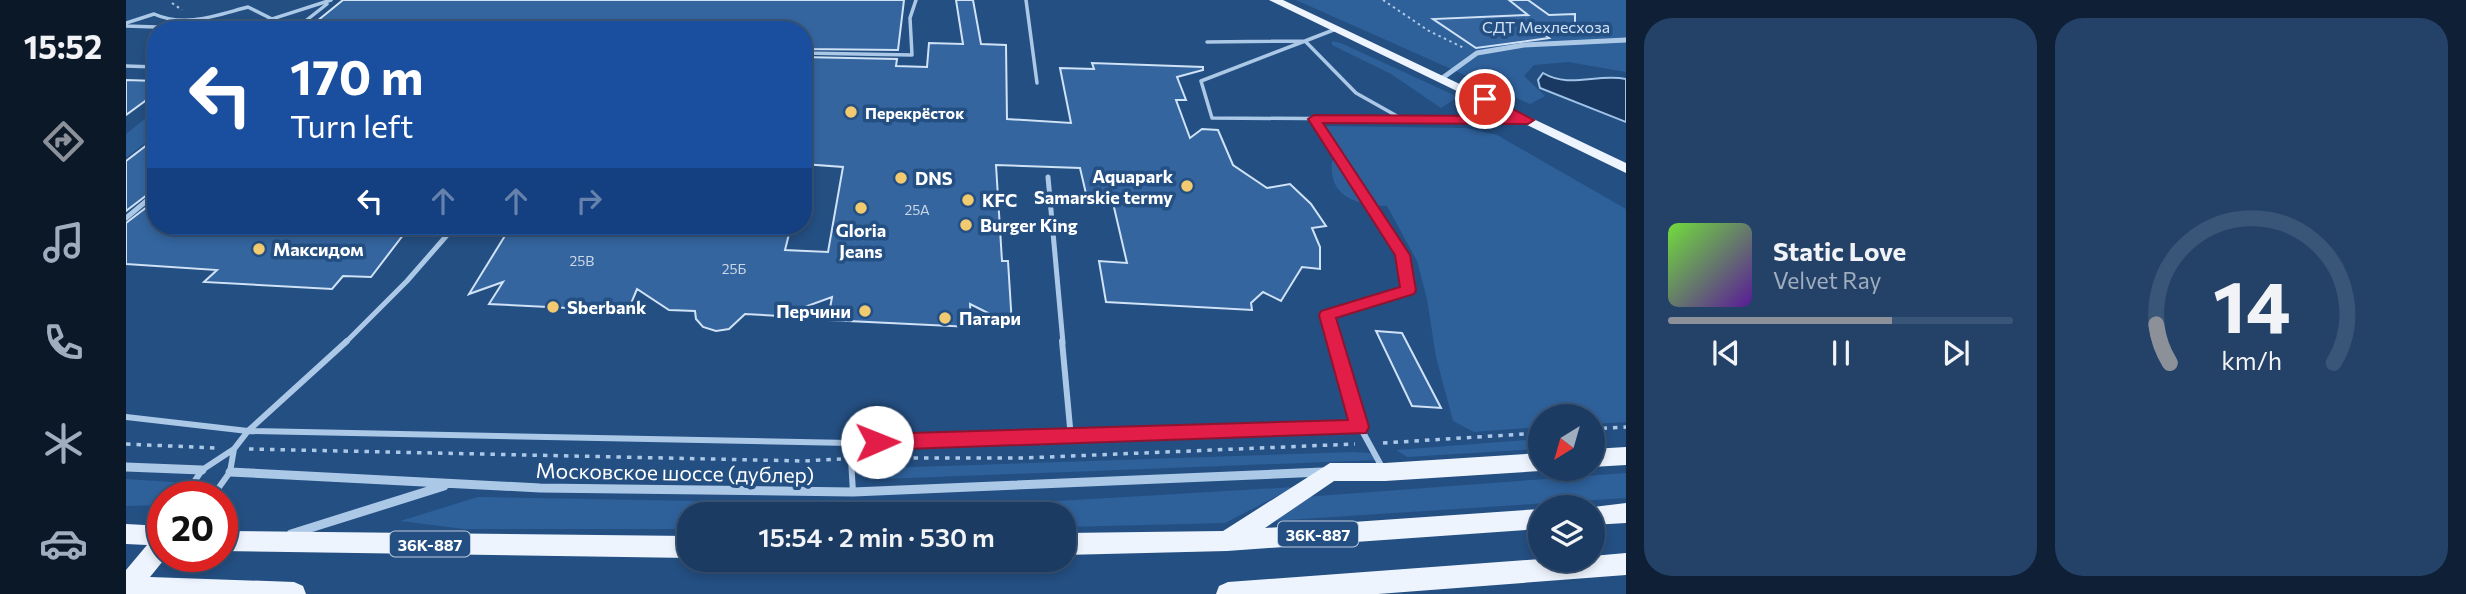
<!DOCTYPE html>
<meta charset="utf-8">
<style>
:root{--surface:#1b3b62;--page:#244268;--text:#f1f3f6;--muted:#a0adbe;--line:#395577;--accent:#8c9099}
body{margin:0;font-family:Commissioner,sans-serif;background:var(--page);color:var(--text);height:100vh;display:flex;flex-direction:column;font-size:26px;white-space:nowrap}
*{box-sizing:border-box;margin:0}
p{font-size:23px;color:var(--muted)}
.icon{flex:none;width:38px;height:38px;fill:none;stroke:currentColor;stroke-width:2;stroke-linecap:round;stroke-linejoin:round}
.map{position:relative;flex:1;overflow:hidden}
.drawer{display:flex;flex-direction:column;gap:18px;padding:18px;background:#0f2036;width:840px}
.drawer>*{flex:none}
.banner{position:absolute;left:21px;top:21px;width:665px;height:214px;border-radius:28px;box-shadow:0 4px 10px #0003,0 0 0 2px var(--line);background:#1a4fa0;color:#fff;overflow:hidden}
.needle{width:46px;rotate:217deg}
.fabs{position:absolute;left:1402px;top:404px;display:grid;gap:14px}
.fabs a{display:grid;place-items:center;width:77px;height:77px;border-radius:50%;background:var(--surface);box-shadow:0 4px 10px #0003,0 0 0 2px var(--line);font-size:35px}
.speed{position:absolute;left:21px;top:481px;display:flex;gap:14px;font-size:35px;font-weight:700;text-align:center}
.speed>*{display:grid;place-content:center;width:91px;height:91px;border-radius:50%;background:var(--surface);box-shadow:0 4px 10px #0003,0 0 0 2px var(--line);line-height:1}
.speed .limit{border:10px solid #d22;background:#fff;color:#111}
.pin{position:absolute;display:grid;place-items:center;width:60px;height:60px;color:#fff;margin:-30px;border:4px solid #fff;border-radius:50%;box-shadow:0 2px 7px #0007}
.me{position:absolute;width:77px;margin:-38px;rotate:89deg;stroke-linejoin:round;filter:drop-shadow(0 0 5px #0008)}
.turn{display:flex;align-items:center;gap:24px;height:147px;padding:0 28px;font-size:32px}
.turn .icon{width:91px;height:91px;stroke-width:2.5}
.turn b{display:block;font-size:49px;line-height:60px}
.lanes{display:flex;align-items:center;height:66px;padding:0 28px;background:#0003;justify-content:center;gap:35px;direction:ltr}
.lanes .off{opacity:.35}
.drawer .card{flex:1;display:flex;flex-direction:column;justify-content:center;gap:10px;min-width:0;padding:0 24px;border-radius:28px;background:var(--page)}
.drawer .dial{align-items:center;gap:0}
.dial svg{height:182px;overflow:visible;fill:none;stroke:var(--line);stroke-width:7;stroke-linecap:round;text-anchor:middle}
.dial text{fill:var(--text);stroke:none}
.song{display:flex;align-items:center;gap:21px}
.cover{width:84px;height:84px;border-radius:10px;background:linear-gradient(135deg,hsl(100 70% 55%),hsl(270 70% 35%))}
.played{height:7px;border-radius:4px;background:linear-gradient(90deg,var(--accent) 65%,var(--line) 65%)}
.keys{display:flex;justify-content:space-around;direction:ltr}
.drawer .tiles{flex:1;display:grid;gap:18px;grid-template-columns:repeat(2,1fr)}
.trip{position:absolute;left:551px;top:502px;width:399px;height:70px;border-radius:28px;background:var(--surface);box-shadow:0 4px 10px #0003,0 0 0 2px var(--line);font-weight:600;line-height:70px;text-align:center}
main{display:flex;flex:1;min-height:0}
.menu{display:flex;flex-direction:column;width:126px;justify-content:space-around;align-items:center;background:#0b1827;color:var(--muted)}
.menu .icon{width:49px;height:49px}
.menu .selected{color:var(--accent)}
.menu b{font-size:32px;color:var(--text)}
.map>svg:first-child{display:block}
.green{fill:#2e609a}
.water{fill:#193963;stroke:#a0c3e8;stroke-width:2}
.building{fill:#34659f;stroke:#d0e2f6;stroke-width:2}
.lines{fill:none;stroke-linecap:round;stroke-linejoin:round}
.path-far1{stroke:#acc8e7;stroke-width:2;stroke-dasharray:2.5 3.5;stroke-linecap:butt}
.path{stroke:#acc8e7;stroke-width:3.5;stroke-dasharray:4.5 6;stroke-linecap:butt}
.service-far2{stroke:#acc8e7;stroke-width:3.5}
.service-far1{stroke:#acc8e7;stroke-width:5}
.service{stroke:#acc8e7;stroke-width:6}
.minor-far1{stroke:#acc8e7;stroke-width:5}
.minor{stroke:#acc8e7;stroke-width:9}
.primary{fill:#eef4fd;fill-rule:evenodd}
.route{fill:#e11d48;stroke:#92132f;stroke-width:2}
.poi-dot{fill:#f2ca70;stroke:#244f82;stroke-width:2.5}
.labels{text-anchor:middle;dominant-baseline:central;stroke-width:7;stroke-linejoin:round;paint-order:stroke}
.number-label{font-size:14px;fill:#ccd8e7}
.far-park-label{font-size:16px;fill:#d0e2f6;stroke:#244f82}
.far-poi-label{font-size:16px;font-weight:bold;fill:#fff;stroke:#244f82;text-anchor:start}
.shield{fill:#244f82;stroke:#bdcada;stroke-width:2}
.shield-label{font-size:16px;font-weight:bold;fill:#fff}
.poi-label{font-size:18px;font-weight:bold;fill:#fff;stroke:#244f82;text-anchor:start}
.near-street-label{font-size:21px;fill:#fff;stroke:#244f82}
</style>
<main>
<nav class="menu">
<b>15:52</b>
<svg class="icon selected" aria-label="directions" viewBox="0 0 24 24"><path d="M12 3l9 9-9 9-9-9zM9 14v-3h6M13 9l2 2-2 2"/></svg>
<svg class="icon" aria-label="music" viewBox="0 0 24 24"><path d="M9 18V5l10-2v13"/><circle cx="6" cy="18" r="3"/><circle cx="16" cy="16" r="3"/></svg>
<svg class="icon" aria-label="phone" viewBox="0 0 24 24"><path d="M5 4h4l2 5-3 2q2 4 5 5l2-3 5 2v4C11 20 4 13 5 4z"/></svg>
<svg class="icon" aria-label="climate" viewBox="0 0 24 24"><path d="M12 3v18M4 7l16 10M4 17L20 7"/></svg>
<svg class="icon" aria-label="car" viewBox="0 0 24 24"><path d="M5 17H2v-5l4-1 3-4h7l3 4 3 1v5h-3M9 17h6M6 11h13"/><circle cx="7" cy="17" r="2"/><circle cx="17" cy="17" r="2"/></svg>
</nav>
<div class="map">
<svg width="1500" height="594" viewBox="0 0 1500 594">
<rect width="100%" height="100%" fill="#244f82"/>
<!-- green -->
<path class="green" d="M1170 0H1500V72L1442 62 1408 65 1398 76 1419 96 1404 104Z
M1206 41 1215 43 1332 97 1315 108 1265 74 1206 45Z
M30 110V134L0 158V134Z
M1199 126 1341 128 1371 135 1500 209V422L1467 424 1466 416H1414V427L1348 432 1327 421 1310 357 1301 299 1291 261 1261 206C1230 205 1202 197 1206 161L1215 154Z
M1414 439V449L1281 457 1270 450Z
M1227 452 1244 453 1252 460 757 479V468Z
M1500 473V498L1145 521 1178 497Z
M0 479 62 483 49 497H37V505L0 506Z
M1169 487 1099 523 938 527V514H564L563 529H338L274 521 352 497 848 506Z"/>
<!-- water -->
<path class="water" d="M1417 73C1444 89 1471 73 1500 79V122L1414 88 1412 80Z"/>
<!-- building -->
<path class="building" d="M217 0H778L772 50 677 49V30H180Z
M830 0H847L855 44 880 45 881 119 945 123 934 68 968 69 966 63 1077 67V70L1051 77 1060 100H1050L1064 138 1076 129 1092 130 1107 165 1141 188 1164 184 1185 204 1200 226 1186 228 1194 247V269L1176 267 1155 301 1137 292 1125 303 1126 310 980 302 973 261 1001 263 987 203 962 202 954 168 870 165 876 261H882L886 325 844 304 845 327 702 320 706 297 654 316 619 314 603 329 590 331 577 327 570 319 569 311 543 310 511 289 502 311 363 304 377 282 343 294 385 226H665L659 250 702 252 717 167 677 164V57L771 59 770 66 801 67 803 43 837 44Z
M1383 0H1402L1423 15 1449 14V26L1409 27 1423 38 1350 48 1307 19 1402 15Z
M0 80 30 81V93L0 115Z
M30 138V188L0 211V161Z
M30 200V226H284L245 277 217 276 206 289 78 282 91 270 0 264V223Z
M1250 331 1276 333 1315 408 1286 406Z"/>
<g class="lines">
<!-- path-far1 -->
<path class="path-far1" d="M1257 0 1303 31 1338 48
M46 3 56 10"/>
<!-- path -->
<path class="path" d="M1466 429 1500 427
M1257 443 1414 433
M0 444 89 448
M123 449 677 461 715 459
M735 458H898L1229 444"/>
<!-- service-far2 -->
<path class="service-far2" d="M900 0 911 83
M0 23 28 14C59 28 91 15 122 7L146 19
M0 26 121 30
M118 28 205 0
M168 30 201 4
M1081 42 1179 41 1210 29
M677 53 786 55 784 18 790 0
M0 66 30 67
M1188 119 1208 149
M1278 120 1230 93 1179 41 1075 81 1086 118 1396 120"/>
<!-- service-far1 -->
<path class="service-far1" d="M1207 147 1277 255 1282 290 1201 315 1209 343
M922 177 937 343
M0 218 30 193
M219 343 281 281 329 226"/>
<!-- service -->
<path class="service" d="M936 341 945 438
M1209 341 1234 427
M0 417 122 431 724 443 1234 427 1257 469
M724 443 727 492
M58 497 76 470 108 449 122 431 221 341
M86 497 104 472 108 449"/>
<!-- minor-far1 -->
<path class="minor-far1" d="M1315 79 1351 53 1398 45 1500 40"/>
<!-- minor -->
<path class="minor" d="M0 467 76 470
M104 472 414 488 727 492 1196 472
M165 534 318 486"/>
<!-- primary -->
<path class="primary" d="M1143 0H1157L1500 163V173Z
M1500 447V465L1466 467V449Z
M1414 453V469H1419L1414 471 1259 481H1208L1139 528 1414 509V529L1101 551 938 555V533L1097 531 1204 463H1259Z
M1500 503V523L1466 525V508H1459Z
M0 524 37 526V556H41L24 577 168 582 177 586 180 594H0V570L21 545 0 544Z
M96 531 564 536V558L96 551Z
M1500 553V575L1252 594H1090L1093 586 1102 582 1414 559 1466 560V556Z"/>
</g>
<!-- route -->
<path class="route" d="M1354 97H1363L1408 120 1402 124 1197 123 1284 255 1290 290 1288 294 1210 318 1243 427 1240 433 751 450 745 448 742 442 745 437 751 434 1222 420 1193 315 1195 311 1274 287 1269 255 1182 119 1188 115 1384 116 1354 102Z"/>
<!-- markers -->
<g class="poi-dot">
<circle cx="725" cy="112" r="7"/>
<circle cx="775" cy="178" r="7"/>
<circle cx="1061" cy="186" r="7"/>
<circle cx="842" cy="200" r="7"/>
<circle cx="735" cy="208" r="7"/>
<circle cx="840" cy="225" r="7"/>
<circle cx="133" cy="249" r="7"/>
<circle cx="427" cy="307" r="7"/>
<circle cx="739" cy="311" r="7"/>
<circle cx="819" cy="318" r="7"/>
</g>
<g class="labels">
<!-- number labels -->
<g class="number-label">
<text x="791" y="209">25А</text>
<text x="456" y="260">25В</text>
<text x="608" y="268">25Б</text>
</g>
<!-- far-park labels -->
<g class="far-park-label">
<text x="1420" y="26">СДТ Мехлесхоза</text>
</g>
<!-- far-poi labels -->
<g class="far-poi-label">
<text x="739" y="112">Перекрёсток</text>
</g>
<!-- shield labels -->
<g class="shield">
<rect x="1152" y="521.5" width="80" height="25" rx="5"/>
<rect x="264" y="531.5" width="80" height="25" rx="5"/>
</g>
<g class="shield-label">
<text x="1192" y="534">36К-887</text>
<text x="304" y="544">36К-887</text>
</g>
<!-- poi labels -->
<g class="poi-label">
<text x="1047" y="176" text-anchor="end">Aquapark<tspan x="1047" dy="21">Samarskie termy</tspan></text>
<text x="789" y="178">DNS</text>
<text x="856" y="200">KFC</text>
<text x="854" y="225">Burger King</text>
<text x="735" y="230" text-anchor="middle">Gloria<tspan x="735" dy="21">Jeans</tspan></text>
<text x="147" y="249">Максидом</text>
<text x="441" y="307">Sberbank</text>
<text x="725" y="311" text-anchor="end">Перчини</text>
<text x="833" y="318">Патари</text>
</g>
<!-- near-street labels -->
<g class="near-street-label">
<text transform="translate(549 472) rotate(1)">Московское шоссе (дублер)</text>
</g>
</g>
</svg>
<div class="fabs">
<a><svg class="needle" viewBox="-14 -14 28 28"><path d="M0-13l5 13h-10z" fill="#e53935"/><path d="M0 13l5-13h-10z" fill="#a0adbe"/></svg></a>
<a><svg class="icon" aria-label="layers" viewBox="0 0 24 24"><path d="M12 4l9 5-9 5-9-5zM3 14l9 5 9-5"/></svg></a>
</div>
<div class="speed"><div class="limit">20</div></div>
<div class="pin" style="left:1359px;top:99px;background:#d93025"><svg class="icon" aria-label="arrive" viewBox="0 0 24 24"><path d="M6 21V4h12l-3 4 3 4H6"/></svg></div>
<svg class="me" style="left:751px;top:442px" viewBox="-20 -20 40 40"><circle r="19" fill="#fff"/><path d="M0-13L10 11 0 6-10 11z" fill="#e11d48"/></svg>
<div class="trip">15:54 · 2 min · 530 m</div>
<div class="banner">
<div class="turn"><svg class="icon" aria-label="left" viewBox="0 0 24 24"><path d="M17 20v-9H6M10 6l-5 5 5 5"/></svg><div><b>170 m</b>Turn left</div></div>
<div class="lanes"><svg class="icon" aria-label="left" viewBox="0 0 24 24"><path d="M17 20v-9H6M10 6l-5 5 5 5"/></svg><svg class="icon off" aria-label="ahead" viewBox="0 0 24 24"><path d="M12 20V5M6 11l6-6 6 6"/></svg><svg class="icon off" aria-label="ahead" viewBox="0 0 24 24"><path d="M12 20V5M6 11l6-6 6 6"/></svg><svg class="icon off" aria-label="right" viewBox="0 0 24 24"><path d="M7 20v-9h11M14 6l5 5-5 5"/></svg></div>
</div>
</div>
<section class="drawer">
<div class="tiles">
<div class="card">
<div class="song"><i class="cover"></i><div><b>Static Love</b><p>Velvet Ray</p></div></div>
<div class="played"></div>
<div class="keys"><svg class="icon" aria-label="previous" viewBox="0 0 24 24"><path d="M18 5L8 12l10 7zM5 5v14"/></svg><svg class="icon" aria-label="pause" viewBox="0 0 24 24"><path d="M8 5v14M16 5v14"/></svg><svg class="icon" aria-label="next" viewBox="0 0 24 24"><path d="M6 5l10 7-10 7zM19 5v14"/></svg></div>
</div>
<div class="card dial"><svg viewBox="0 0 100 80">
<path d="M14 69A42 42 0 1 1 86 69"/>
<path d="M14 69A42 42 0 0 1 8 52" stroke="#8c9099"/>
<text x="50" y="56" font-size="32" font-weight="700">14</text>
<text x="50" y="72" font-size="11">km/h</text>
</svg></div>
</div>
</section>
</main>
